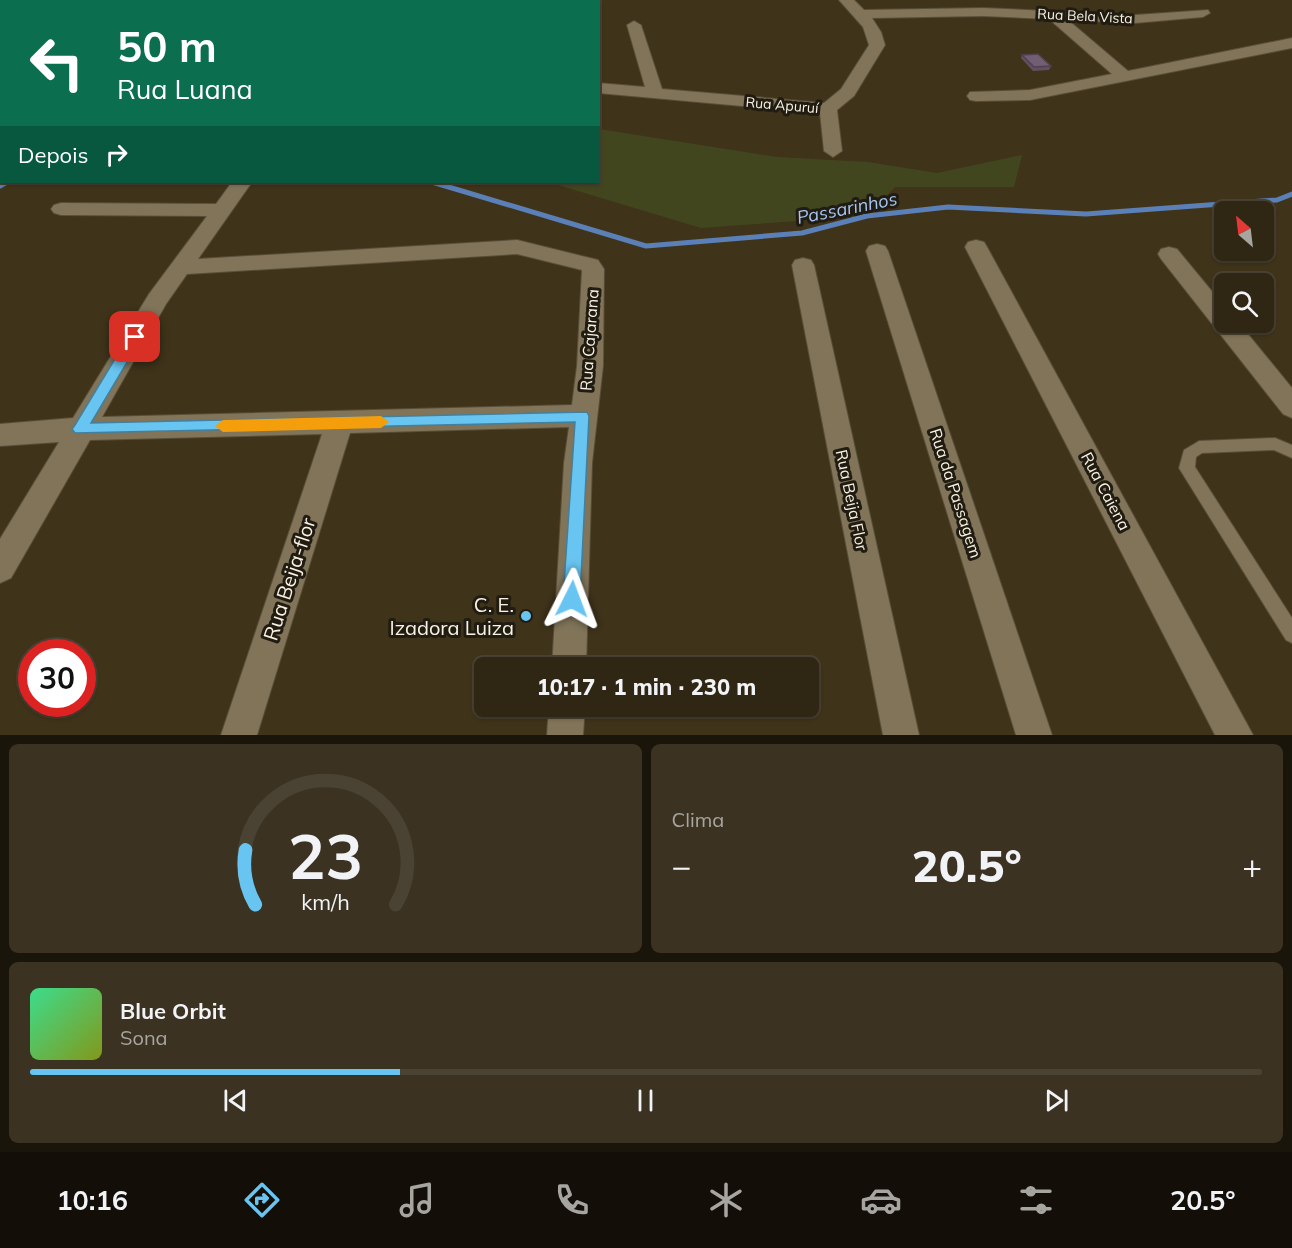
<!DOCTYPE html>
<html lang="pt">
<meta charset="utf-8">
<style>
:root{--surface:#2f2614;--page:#3b3222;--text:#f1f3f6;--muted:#a7a5a0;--line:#4a4334;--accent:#68c4f0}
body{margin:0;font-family:Mulish,sans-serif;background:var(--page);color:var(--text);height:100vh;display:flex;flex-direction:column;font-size:22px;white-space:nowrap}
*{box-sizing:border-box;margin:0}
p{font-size:20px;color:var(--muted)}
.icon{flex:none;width:33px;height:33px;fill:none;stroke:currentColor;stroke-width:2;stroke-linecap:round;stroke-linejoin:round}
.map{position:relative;height:735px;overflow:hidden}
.sheet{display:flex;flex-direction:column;gap:9px;padding:9px;background:#1a150b;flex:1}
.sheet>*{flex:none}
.banner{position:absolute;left:0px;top:0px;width:600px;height:183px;box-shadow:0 2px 4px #0004,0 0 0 2px var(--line);background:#0b6e4f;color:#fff;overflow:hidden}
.needle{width:39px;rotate:332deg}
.controls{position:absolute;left:1214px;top:201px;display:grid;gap:12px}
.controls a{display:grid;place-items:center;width:60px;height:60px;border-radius:9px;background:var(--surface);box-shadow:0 2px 4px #0004,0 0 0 2px var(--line);font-size:30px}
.speed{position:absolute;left:18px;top:639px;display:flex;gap:12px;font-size:30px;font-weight:700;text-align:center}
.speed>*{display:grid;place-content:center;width:78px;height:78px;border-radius:50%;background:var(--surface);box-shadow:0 2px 4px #0004,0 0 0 2px var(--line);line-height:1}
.speed .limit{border:9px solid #d22;background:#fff;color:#111}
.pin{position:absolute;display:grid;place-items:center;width:51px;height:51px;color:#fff;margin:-26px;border-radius:12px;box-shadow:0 3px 9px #0006}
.me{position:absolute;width:66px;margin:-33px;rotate:3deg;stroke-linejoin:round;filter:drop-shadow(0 0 4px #0008)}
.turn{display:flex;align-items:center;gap:21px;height:126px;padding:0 18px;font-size:27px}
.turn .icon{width:78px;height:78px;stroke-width:2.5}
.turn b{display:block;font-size:42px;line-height:51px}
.then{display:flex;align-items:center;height:57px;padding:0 18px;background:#0003;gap:12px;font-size:22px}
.big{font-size:45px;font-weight:800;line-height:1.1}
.sheet .tile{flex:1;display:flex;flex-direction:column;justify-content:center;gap:9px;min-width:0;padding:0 21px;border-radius:9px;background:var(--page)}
.sheet .dial{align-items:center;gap:0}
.dial svg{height:156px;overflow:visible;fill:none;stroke:var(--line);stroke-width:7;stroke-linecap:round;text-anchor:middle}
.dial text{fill:var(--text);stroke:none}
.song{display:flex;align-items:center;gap:18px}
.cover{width:72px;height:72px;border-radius:9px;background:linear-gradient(135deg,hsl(150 70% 55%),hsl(70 70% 35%))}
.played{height:6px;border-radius:3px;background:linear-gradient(90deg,var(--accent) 30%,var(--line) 30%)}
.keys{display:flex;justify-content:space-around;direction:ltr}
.heat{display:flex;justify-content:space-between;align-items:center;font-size:33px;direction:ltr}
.sheet .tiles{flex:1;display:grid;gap:9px;grid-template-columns:1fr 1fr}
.tile:last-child{grid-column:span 2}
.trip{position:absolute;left:474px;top:657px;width:345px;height:60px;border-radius:9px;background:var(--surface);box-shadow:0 2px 4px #0004,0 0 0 2px var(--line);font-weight:800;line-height:60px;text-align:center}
.tabs{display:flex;height:96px;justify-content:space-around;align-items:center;background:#130f08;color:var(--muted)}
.tabs .icon{width:42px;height:42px}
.tabs .active{color:var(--accent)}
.tabs b{font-size:27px;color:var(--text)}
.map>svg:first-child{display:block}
.green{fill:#42461f}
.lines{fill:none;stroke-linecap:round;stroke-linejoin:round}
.stream{stroke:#5a80b7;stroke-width:5}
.service-casing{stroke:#584f39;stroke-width:2}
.minor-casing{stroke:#584f39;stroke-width:2}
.service{fill:#817459;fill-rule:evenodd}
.minor{fill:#817459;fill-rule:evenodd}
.wall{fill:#625062}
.shaded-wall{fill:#504150}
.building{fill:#725d72;stroke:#504150;stroke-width:1.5}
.route{fill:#68c4f0;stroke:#447f9c;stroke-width:1.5}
.slow{fill:#f59e0b}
.poi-dot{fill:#68c4f0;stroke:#211c11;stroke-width:2}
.labels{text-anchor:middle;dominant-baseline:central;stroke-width:6;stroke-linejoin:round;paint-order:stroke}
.far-street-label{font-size:14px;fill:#f9f2e3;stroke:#211c11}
.street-label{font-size:16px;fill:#f9f2e3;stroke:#211c11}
.water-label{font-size:18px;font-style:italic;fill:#a5c5f4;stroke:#211c11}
.near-street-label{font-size:20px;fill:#f9f2e3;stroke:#211c11}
.near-poi-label{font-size:20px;fill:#f9f2e3;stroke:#211c11;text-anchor:end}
</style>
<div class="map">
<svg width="1292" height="735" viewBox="0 0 1292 735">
<rect width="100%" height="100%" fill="#3f331a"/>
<!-- green -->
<path class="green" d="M599 129 777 157 868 162 937 173 1022 155 1014 187H895L867 216 701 228 548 182H598Z"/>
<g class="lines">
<!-- stream -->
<path class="stream" d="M432 182 646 246 802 233 867 216 948 207 1086 214 1277 200 1292 194
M0 186 7 182"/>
<!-- service casing -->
<g class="service-casing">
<path id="service" d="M1275 438 1292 445V458L1274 450 1202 453 1196 457 1195 467 1292 618V643L1286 640 1179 468 1184 450 1199 441Z"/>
</g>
<!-- minor casing -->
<g class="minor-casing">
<path id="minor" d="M140 0H154L139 2Z
M839 0H854L864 10 983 8 1135 15 1208 10 1210 13 1203 17 1135 23 1068 20 1128 71 1292 38V48L1030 100 976 101 970 100 967 96 970 92 1030 90 1112 74 1049 19 983 16 872 18 881 32 885 45 854 96 837 110 842 151 833 157 824 151 820 113 598 93V83L645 87 627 25 634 21 641 25 662 89 824 103 841 89 869 45 863 27Z
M0 136H2L0 148Z
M232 182H252L198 259 517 240 598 260 604 269 603 366 592 463 586 668H552L564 463 569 427 350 433 257 735H221L322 434 90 440 11 578 0 583V539L59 442 0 446V424L73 418 149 294 207 216 61 215 54 213 51 209 54 205 61 203 216 204ZM517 254 582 270 577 366 572 405 102 417 166 304 187 274Z
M976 240 984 242 987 247 1253 735H1215L965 247 968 242Z
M877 244 885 246 888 251 1052 735H1016L866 251 869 246Z
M1169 247 1177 249 1224 306V322H1238L1292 388V418L1283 414 1161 259 1158 254 1161 249Z
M803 258 811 260 814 265 919 735H883L792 265 795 260Z
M549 706H585L583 735H547Z"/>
</g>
<!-- service -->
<use href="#service" class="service"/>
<!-- minor -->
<use href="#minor" class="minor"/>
</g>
<!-- wall -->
<path class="wall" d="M1022 55 1051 66 1049 70 1033 71 1021 58Z"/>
<!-- shaded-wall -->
<path class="shaded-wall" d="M8 0H17L18 2H5Z
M91 0H128L127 2H92Z"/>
<!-- building -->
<path class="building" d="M0 0H8L5 2H2V4L0 5H2V9H0Z
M165 0H183L182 2H153Z
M1038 54 1051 66 1034 67 1022 55Z
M0 95 2 96V109L0 108Z"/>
<!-- route -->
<path class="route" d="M135 332 142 337 91 423 587 412 589 416 580 599 578 605 572 608 565 605 563 599 575 422 75 433 72 429 75 425 130 334Z"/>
<!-- slow -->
<path class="slow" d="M381 416 389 422 381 428 223 432 215 426 223 420Z"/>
<!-- markers -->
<circle class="poi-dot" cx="526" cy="616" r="6"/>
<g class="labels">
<!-- far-street labels -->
<g class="far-street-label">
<text transform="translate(1085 16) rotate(3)">Rua Bela Vista</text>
<text transform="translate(782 105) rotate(5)">Rua Apuruí</text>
</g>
<!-- street labels -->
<g class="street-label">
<text transform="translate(589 340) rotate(-86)">Rua Cajarana</text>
<text transform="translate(1106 491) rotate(62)">Rua Caiena</text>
<text transform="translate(956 493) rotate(72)">Rua da Passagem</text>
<text transform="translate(852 500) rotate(78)">Rua Beija Flor</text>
</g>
<!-- water labels -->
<g class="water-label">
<text transform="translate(847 208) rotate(-11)">Passarinhos</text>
</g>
<!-- near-street labels -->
<g class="near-street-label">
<text transform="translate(289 579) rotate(-72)">Rua Beija-flor</text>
</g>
<!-- near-poi labels -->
<g class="near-poi-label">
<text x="514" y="604">C. E.<tspan x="514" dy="23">Izadora Luiza</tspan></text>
</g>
</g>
</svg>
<div class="controls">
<a><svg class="needle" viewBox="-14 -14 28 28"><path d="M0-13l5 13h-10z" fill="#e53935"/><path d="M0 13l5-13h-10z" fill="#a7a5a0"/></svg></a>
<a><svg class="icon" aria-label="search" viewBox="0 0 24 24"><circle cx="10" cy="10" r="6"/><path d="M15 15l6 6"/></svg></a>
</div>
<div class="speed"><div class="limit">30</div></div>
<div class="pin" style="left:135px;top:337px;background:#d93025"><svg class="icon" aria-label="arrive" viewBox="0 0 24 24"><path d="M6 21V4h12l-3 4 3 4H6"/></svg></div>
<svg class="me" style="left:572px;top:599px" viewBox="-20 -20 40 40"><path d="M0-17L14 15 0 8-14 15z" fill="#68c4f0" stroke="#fff" stroke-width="4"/></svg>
<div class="trip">10:17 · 1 min · 230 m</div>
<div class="banner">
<div class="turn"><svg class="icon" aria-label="left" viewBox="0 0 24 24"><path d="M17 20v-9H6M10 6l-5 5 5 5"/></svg><div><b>50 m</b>Rua Luana</div></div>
<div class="then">Depois<svg class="icon" aria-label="right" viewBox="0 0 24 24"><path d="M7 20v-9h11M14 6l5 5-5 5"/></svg></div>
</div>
</div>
<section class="sheet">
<div class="tiles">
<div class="tile dial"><svg viewBox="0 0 100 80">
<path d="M14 69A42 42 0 1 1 86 69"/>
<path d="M14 69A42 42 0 0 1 9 41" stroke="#68c4f0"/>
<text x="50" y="56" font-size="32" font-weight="700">23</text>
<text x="50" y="72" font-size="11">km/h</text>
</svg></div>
<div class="tile"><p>Clima</p>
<div class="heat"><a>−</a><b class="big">20.5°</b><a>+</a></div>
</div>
<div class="tile">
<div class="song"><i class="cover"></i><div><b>Blue Orbit</b><p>Sona</p></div></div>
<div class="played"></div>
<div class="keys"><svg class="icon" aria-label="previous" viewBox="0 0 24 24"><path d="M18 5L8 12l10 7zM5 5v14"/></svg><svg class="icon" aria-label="pause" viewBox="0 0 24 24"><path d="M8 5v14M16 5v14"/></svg><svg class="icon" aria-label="next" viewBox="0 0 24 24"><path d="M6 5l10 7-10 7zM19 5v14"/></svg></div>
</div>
</div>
</section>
<nav class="tabs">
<b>10:16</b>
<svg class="icon active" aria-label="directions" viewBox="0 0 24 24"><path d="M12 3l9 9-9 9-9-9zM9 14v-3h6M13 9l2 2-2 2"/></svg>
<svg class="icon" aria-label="music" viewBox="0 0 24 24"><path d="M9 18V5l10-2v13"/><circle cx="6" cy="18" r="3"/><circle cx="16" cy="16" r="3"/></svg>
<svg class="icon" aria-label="phone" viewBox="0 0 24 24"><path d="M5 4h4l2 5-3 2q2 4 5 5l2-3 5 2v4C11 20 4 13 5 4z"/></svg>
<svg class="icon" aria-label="climate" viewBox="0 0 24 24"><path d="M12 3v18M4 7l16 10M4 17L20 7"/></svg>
<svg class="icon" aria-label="car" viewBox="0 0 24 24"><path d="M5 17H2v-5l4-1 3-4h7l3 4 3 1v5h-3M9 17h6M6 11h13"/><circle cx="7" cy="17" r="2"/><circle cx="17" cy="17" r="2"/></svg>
<svg class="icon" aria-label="filters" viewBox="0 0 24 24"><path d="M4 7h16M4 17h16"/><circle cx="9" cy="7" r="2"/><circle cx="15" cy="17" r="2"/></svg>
<b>20.5°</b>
</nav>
